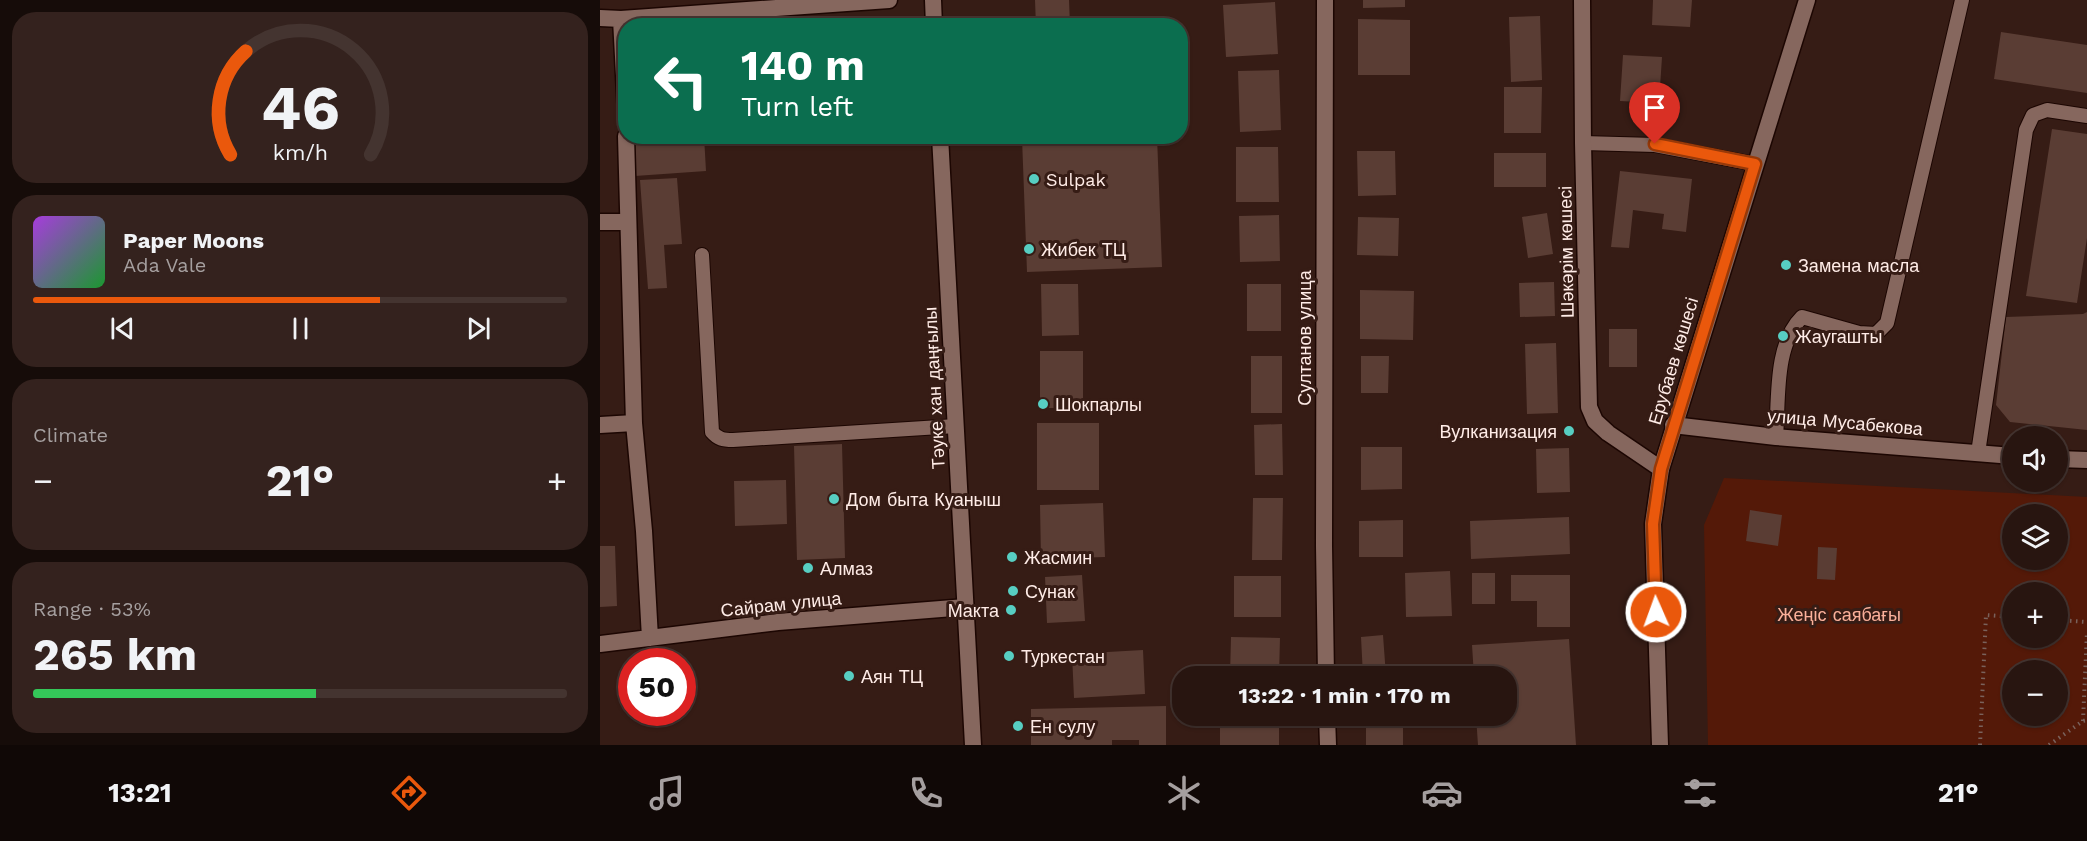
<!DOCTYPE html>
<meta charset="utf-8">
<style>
:root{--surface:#281510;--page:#34221e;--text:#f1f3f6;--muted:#a59f9f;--line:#443430;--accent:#ea580c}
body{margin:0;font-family:"Work Sans",sans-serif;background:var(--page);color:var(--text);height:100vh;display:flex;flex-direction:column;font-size:22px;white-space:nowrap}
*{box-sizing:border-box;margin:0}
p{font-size:20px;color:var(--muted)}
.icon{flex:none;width:33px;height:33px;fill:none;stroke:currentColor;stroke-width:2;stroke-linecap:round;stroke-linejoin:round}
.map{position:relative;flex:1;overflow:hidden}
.side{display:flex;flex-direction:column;gap:12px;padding:12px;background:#160c09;width:600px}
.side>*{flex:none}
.hud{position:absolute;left:18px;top:18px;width:570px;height:126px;border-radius:24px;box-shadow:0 2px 4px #0004,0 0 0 2px var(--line);background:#0b6e4f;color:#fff;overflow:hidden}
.tools{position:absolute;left:1402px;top:426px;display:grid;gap:12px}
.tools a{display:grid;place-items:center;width:66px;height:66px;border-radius:50%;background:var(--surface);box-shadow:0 2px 4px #0004,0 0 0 2px var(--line);font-size:30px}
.speed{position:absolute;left:18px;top:648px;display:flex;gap:12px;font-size:30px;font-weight:700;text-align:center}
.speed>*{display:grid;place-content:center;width:78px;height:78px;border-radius:50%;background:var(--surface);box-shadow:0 2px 4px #0004,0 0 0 2px var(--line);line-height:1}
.speed .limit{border:9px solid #d22;background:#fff;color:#111}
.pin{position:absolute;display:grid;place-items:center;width:51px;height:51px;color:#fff;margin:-62px -26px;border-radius:50% 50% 50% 0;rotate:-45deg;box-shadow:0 0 6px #0007}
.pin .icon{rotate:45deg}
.me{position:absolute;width:66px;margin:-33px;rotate:358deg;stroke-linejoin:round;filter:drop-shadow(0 0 4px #0008)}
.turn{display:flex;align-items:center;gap:21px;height:126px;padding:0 24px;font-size:27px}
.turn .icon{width:78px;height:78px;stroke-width:2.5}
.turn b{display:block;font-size:42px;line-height:51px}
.big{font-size:45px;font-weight:700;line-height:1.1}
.side .card{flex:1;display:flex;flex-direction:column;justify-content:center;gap:9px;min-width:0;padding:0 21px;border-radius:24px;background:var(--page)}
.side .dial{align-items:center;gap:0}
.dial svg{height:156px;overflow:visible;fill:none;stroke:var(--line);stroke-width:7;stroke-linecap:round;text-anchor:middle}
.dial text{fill:var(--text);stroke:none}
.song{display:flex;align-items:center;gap:18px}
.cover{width:72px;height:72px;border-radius:9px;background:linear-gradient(135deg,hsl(280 70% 55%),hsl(130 70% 35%))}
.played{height:6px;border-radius:3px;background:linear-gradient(90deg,var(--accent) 65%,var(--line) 65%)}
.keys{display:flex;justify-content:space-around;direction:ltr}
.heat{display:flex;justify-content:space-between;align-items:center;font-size:33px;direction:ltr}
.charge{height:9px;border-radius:4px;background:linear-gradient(90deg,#34c759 53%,var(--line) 0)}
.trip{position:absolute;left:572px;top:666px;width:345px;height:60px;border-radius:24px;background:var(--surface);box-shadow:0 2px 4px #0004,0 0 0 2px var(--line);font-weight:700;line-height:60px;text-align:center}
.dock{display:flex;height:96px;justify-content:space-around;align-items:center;background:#100806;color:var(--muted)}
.dock .icon{width:42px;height:42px}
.dock .on{color:var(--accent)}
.dock b{font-size:27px;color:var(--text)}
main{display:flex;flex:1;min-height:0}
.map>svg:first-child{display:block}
.green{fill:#541908;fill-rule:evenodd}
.building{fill:#5a3d34}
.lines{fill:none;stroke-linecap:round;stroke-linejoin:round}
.service-casing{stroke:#1c0602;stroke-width:16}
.minor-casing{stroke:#1c0602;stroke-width:19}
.tertiary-casing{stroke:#1c0602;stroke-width:19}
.secondary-casing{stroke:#1c0602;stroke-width:19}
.path{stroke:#7a625c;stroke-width:4;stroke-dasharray:1.5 4.5;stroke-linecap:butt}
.service{stroke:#86675e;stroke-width:14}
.minor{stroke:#86675e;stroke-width:16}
.tertiary{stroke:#86675e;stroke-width:16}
.secondary{stroke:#86675e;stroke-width:16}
.route-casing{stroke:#983908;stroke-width:15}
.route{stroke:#ea580c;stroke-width:10}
.poi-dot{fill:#57cec2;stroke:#361c15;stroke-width:2}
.labels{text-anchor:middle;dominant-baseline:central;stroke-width:6;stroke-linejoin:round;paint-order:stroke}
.poi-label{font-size:18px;fill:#ffece7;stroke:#361c15;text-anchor:start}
.street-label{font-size:18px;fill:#ffece7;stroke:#361c15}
.park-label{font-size:18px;fill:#fbb09a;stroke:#361c15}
</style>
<main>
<section class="side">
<div class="card dial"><svg viewBox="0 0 100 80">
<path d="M14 69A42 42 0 1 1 86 69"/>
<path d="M14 69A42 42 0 0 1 22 16" stroke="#ea580c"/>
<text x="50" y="56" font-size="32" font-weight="700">46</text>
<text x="50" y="72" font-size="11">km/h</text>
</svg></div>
<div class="card">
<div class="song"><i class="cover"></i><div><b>Paper Moons</b><p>Ada Vale</p></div></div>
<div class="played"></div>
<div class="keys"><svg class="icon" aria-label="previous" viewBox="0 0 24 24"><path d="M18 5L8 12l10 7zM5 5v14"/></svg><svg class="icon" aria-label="pause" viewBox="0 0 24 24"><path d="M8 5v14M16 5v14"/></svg><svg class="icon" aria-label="next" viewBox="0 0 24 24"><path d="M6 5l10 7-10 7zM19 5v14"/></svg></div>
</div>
<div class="card"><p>Climate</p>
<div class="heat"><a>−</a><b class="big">21°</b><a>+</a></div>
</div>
<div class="card"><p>Range · 53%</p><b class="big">265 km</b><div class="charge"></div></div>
</section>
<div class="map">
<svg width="1487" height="745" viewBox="0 0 1487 745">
<rect width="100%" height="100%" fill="#361c15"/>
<!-- green -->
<path class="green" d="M1124 478 1487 497V745H1108L1104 525ZM1413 514H1458V560H1413ZM1413 592H1458V638H1413ZM1413 670H1458V716H1413Z"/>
<!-- building -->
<path class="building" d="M435 0H469L470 26H436Z
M763 0H805V7L763 8Z
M1053 0H1092L1090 27 1052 25Z
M675 2 678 54 626 57 623 5Z
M940 16 942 80 911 82 909 17Z
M758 19 810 20V75H758Z
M1401 32 1487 45V93L1394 79Z
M1023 55 1062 57 1059 103 1020 101Z
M679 70 681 130 640 132 638 71Z
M904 87H942L941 133H904Z
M1452 129 1487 134V238L1477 303 1426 296Z
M34 136H104L106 171 35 176Z
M467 136H557L562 267 427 272 422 138Z
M636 147H678L679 202H636Z
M757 151H795L796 195 758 196Z
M894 153H946V187H894Z
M1020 171 1092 179 1086 232 1062 229 1064 214 1033 210 1029 248 1011 247Z
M77 178 82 244 64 245 67 288 48 289 40 180Z
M947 213 953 254 928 258 922 217Z
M679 215 680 261 640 262 639 216Z
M758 217 799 218 798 256 757 255Z
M954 282 955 316 920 317 919 283Z
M441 284H478L479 335 442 336Z
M647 284H681V331H647Z
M760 290 814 291 813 340 760 339Z
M1487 312V430L1410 422 1396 405 1406 317 1483 314Z
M1009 329H1037V367H1009Z
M956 343 958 413 927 414 925 344Z
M440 351H483V408H440Z
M651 356H682V413H651Z
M761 356H789L788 393H761Z
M437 423H499V490H437Z
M682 424 683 475H655L654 425Z
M242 444 245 558 197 560 194 446Z
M761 447H802V489L761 490Z
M969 448 970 492 937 493 936 449Z
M186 480 187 524 135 526 134 481Z
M653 498H683L682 560H652Z
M503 503 505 557 441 559 440 505Z
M1150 510 1182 515 1178 546 1146 541Z
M969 517 970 554 871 559 870 521Z
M803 520V557H759V521Z
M0 546H15L17 606 0 607Z
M1218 547 1237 548 1235 580 1217 579Z
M850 571 852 616 806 617 805 573Z
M872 573H895V604H872Z
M482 575 485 621 447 623 445 577Z
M911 575H970V627H937V601H911Z
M634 576H681V617H634Z
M783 635 786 676H763L761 637Z
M631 637 680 638 679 676H630Z
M969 639 976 745H878L876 716H906V676H874L872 645Z
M543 650 545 694 474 698 472 654Z
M566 706V745H539V740H512V745H431V709Z
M766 716H803V745H766Z
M679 725V745H620V726Z"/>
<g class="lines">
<!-- service casing -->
<g class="service-casing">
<path id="service" d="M983 143 1055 145 1155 164
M102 255 112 432C118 439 123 440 133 440L356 426
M1176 437C1179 399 1174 345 1202 317L1259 333 1276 334 1287 323 1362 0
M1378 453 1426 130 1433 115 1447 110 1487 116"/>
</g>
<!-- minor casing -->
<g class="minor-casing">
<path id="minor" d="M725 0 724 546 726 676
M982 0 983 143 989 407 995 421 1008 433 1061 469
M0 18 21 19 289 0
M21 19 26 113
M26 136 34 423 44 531 50 638
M0 222H28
M0 425 34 423
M1073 425 1176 437 1413 456
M1458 459 1487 460
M0 644 178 622 366 607
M727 716 728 745"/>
</g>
<!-- tertiary casing -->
<g class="tertiary-casing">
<path id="tertiary" d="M333 0 334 26
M340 136 373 745"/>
</g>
<!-- secondary casing -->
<g class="secondary-casing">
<path id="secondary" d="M1060 745 1053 524 1061 469 1207 0"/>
</g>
<!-- path -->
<path class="path" d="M1458 620 1487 622
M1483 721 1487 632
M1380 745 1386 615 1413 617
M1449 745 1483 721 1487 720"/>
<!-- service -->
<use href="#service" class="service"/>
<!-- minor -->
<use href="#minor" class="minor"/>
<!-- tertiary -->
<use href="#tertiary" class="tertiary"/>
<!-- secondary -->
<use href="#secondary" class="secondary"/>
</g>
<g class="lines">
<!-- route casing -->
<g class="route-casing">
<path id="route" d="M1055 144 1155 164 1061 469 1053 524 1056 612"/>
</g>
<!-- route -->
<use href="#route" class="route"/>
</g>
<!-- markers -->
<g class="poi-dot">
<circle cx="434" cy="179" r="6"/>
<circle cx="429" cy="249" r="6"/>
<circle cx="1186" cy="265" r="6"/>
<circle cx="1183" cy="336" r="6"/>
<circle cx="443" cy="404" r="6"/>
<circle cx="969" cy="431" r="6"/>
<circle cx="234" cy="499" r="6"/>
<circle cx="412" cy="557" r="6"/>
<circle cx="208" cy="568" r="6"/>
<circle cx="413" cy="591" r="6"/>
<circle cx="411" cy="610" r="6"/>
<circle cx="409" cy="656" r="6"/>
<circle cx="249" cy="676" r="6"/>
<circle cx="418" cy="726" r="6"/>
</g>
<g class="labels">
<!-- poi labels -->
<g class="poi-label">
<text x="446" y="179">Sulpak</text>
<text x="441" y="249">Жибек ТЦ</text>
<text x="1198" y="265">Замена масла</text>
<text x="1195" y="336">Жаугашты</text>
<text x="455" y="404">Шокпарлы</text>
<text x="957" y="431" text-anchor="end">Вулканизация</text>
<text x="246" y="499">Дом быта Куаныш</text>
<text x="424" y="557">Жасмин</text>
<text x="220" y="568">Алмаз</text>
<text x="425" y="591">Сунак</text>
<text x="399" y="610" text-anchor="end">Макта</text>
<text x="421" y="656">Туркестан</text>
<text x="261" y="676">Аян ТЦ</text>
<text x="430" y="726">Ен сулу</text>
</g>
<!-- street labels -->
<g class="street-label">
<text transform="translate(966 252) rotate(-91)">Шәкәрім көшесі</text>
<text transform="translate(704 338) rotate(-90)">Султанов улица</text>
<text transform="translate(1073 361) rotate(-73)">Ерубаев көшесі</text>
<text transform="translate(334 388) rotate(-93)">Тәуке хан даңғылы</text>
<text transform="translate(1245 422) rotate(5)">улица Мусабекова</text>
<text transform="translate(181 604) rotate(-6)">Сайрам улица</text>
</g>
<!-- park labels -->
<g class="park-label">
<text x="1239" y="614">Жеңіс саябағы</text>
</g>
</g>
</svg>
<div class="tools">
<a><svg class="icon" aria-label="sound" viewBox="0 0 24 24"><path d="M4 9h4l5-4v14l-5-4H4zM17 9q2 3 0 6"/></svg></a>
<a><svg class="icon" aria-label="layers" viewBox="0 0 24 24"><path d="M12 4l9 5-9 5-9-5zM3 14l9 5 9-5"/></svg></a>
<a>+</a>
<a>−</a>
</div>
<div class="speed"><div class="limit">50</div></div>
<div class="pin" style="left:1055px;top:144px;background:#d93025"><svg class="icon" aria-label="arrive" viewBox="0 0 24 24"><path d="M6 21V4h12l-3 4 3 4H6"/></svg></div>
<svg class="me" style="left:1056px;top:612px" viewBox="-20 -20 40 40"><circle r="17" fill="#ea580c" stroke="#fff" stroke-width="3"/><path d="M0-11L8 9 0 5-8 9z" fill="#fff"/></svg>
<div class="trip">13:22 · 1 min · 170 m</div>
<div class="hud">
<div class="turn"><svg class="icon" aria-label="left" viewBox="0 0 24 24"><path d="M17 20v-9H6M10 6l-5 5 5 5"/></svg><div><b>140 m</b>Turn left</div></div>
</div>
</div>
</main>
<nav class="dock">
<b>13:21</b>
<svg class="icon on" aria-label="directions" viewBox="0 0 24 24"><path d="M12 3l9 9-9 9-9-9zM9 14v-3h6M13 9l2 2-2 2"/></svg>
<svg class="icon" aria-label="music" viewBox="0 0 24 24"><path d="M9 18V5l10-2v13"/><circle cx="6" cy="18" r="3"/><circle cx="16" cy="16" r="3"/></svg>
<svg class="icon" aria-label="phone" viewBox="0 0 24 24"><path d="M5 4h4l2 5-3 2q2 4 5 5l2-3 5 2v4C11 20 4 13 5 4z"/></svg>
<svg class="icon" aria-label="climate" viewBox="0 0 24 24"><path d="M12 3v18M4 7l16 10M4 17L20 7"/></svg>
<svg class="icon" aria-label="car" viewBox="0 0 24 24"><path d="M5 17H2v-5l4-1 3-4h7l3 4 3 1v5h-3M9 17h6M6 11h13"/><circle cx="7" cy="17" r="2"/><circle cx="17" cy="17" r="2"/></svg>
<svg class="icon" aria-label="filters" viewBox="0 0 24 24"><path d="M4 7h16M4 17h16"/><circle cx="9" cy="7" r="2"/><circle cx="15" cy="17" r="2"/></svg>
<b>21°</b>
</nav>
